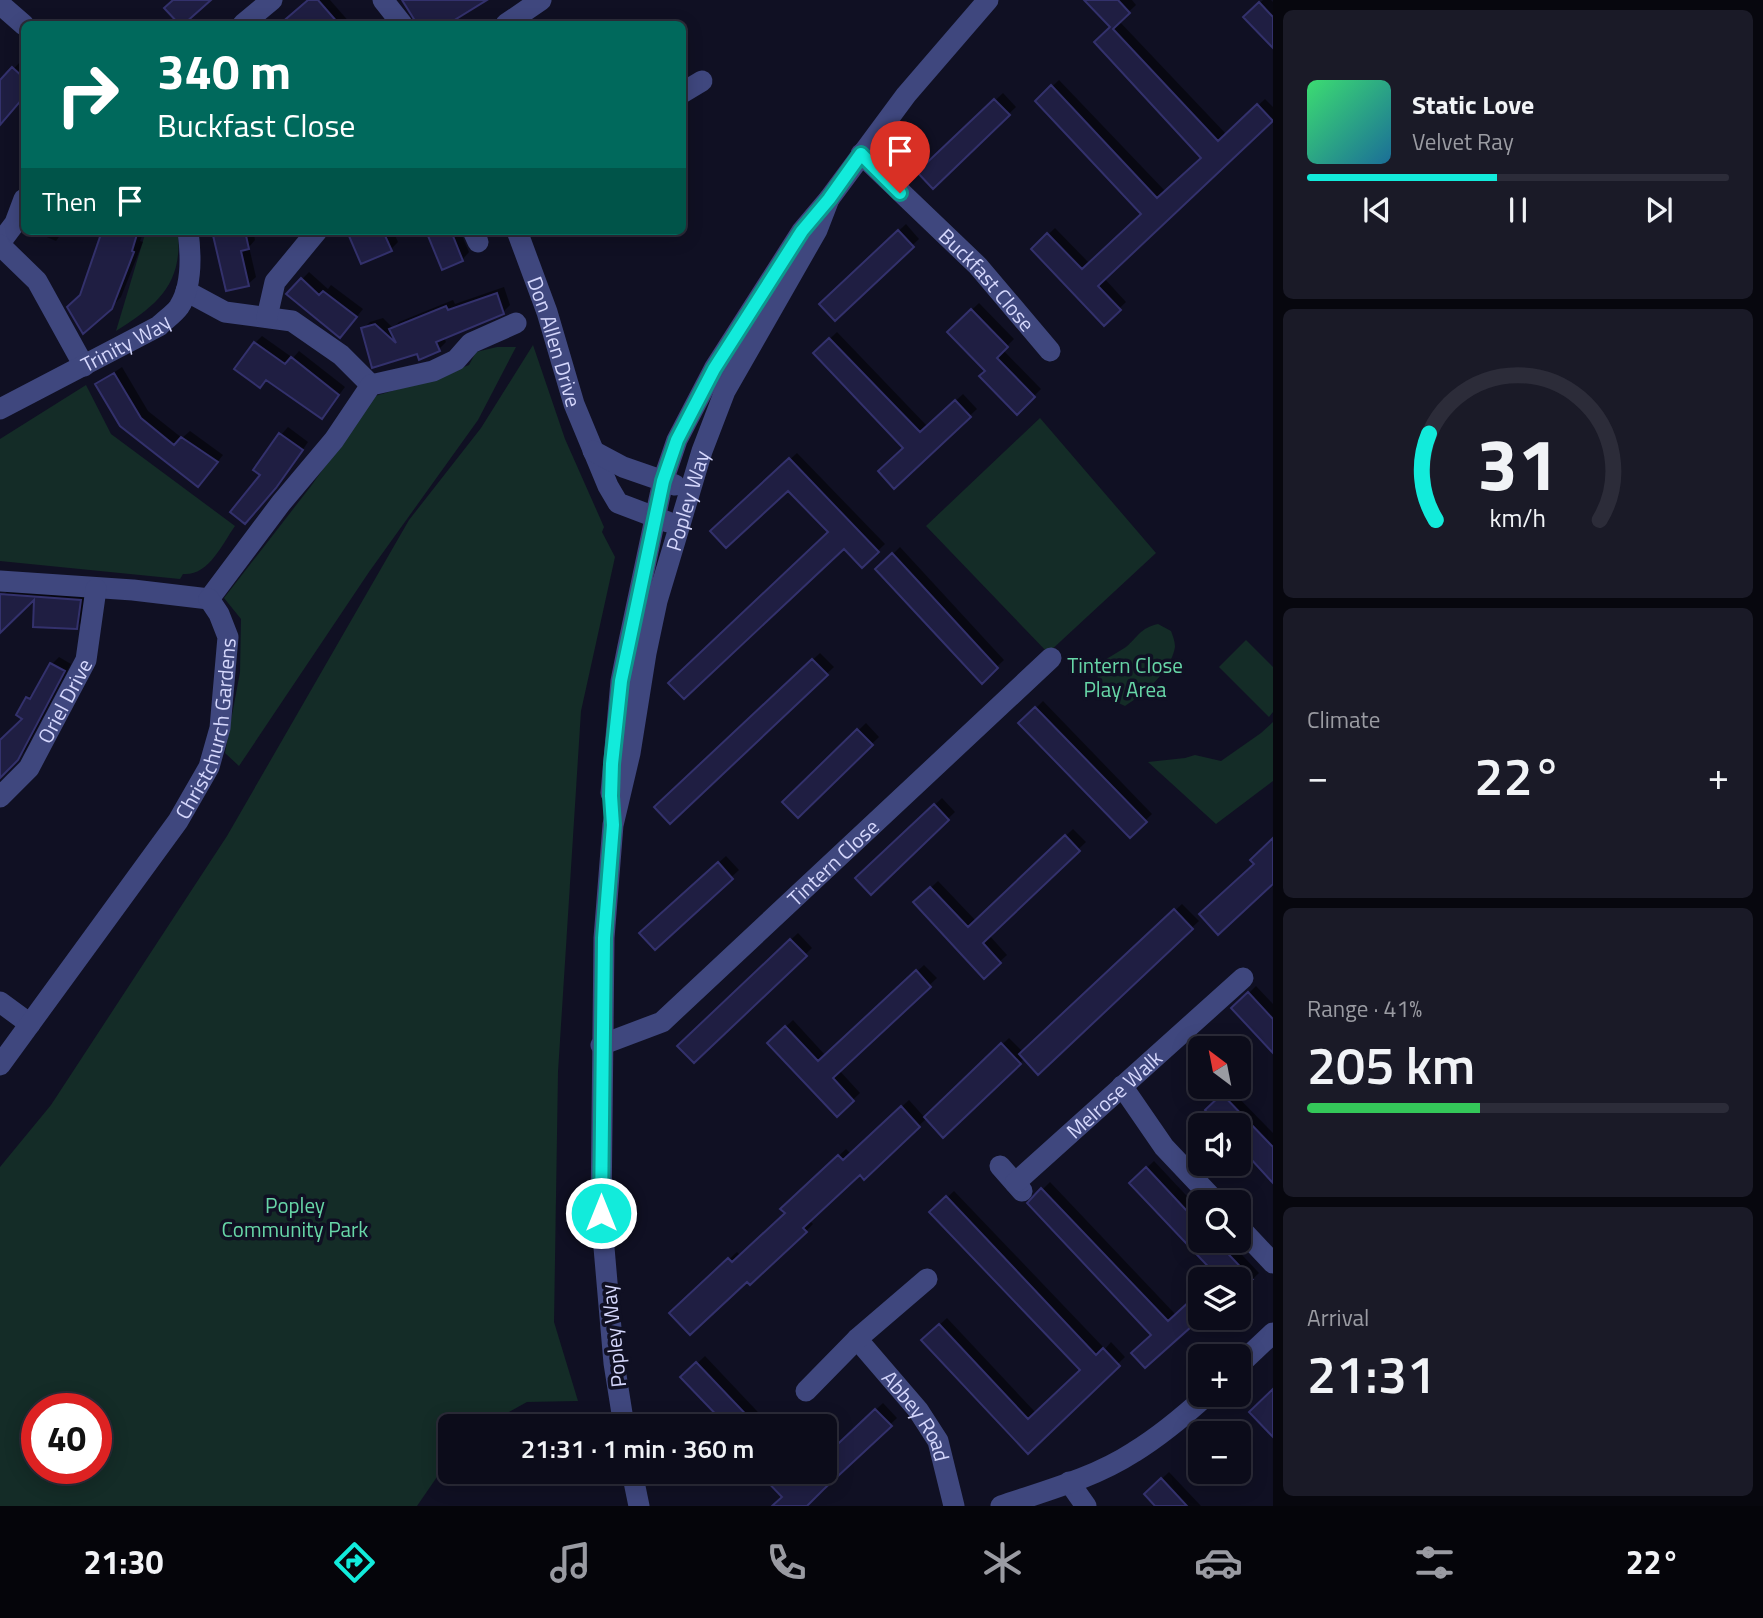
<!DOCTYPE html>
<meta charset="utf-8">
<style>
:root{--surface:#0c0c1a;--page:#1a1a27;--text:#f1f3f6;--muted:#9a9ba2;--line:#2c2c39;--accent:#12ebdb}
body{margin:0;font-family:"Titillium Web",sans-serif;background:var(--page);color:var(--text);height:100vh;display:flex;flex-direction:column;font-size:26px;white-space:nowrap}
*{box-sizing:border-box;margin:0}
p{font-size:23px;color:var(--muted)}
.icon{flex:none;width:38px;height:38px;fill:none;stroke:currentColor;stroke-width:2;stroke-linecap:round;stroke-linejoin:round}
.map{position:relative;flex:1;overflow:hidden}
.panel{display:flex;flex-direction:column;gap:10px;padding:10px;background:#07070e;width:490px}
.panel>*{flex:none}
.guide{position:absolute;left:21px;top:21px;width:665px;height:214px;border-radius:10px;box-shadow:0 4px 18px #0003,0 0 0 2px var(--line);background:#00695c;color:#fff;overflow:hidden}
.needle{width:46px;rotate:328deg}
.fabs{position:absolute;left:1188px;top:1036px;display:grid;gap:14px}
.fabs a{display:grid;place-items:center;width:63px;height:63px;border-radius:10px;background:var(--surface);box-shadow:0 4px 18px #0003,0 0 0 2px var(--line);font-size:35px}
.speed{position:absolute;left:21px;top:1393px;display:flex;gap:14px;font-size:35px;font-weight:700;text-align:center}
.speed>*{display:grid;place-content:center;width:91px;height:91px;border-radius:50%;background:var(--surface);box-shadow:0 4px 18px #0003,0 0 0 2px var(--line);line-height:1}
.speed .limit{border:10px solid #d22;background:#fff;color:#111}
.pin{position:absolute;display:grid;place-items:center;width:60px;height:60px;color:#fff;margin:-72px -30px;border-radius:50% 50% 50% 0;rotate:-45deg;box-shadow:0 0 7px #0007}
.pin .icon{rotate:45deg}
.me{position:absolute;width:77px;margin:-38px;rotate:0deg;stroke-linejoin:round;filter:drop-shadow(0 0 5px #0008)}
.turn{display:flex;align-items:center;gap:24px;height:147px;padding:0 21px;font-size:32px}
.turn .icon{width:91px;height:91px;stroke-width:2.5}
.turn b{display:block;font-size:49px;line-height:60px}
.then{display:flex;align-items:center;height:66px;padding:0 21px;background:#0003;gap:14px;font-size:26px}
.big{font-size:52px;font-weight:600;line-height:1.1}
.panel .tile{flex:1;display:flex;flex-direction:column;justify-content:center;gap:10px;min-width:0;padding:0 24px;border-radius:10px;background:var(--page)}
.panel .dial{align-items:center;gap:0}
.dial svg{height:182px;overflow:visible;fill:none;stroke:var(--line);stroke-width:7;stroke-linecap:round;text-anchor:middle}
.dial text{fill:var(--text);stroke:none}
.song{display:flex;align-items:center;gap:21px}
.cover{width:84px;height:84px;border-radius:10px;background:linear-gradient(135deg,hsl(140 70% 55%),hsl(200 70% 35%))}
.played{height:7px;border-radius:4px;background:linear-gradient(90deg,var(--accent) 45%,var(--line) 45%)}
.keys{display:flex;justify-content:space-around;direction:ltr}
.heat{display:flex;justify-content:space-between;align-items:center;font-size:38px;direction:ltr}
.charge{height:10px;border-radius:5px;background:linear-gradient(90deg,#34c759 41%,var(--line) 0)}
.trip{position:absolute;left:438px;top:1414px;width:399px;height:70px;border-radius:10px;background:var(--surface);box-shadow:0 4px 18px #0003,0 0 0 2px var(--line);font-weight:600;line-height:70px;text-align:center}
.dock{display:flex;height:112px;justify-content:space-around;align-items:center;background:#05050a;color:var(--muted)}
.dock .icon{width:49px;height:49px}
.dock .active{color:var(--accent)}
.dock b{font-size:32px;color:var(--text)}
main{display:flex;flex:1;min-height:0}
.map>svg:first-child{display:block}
.green{fill:#142c27;fill-rule:evenodd}
.shadow{fill:#0007}
.building{fill:#1f1e42;stroke:#33316c;stroke-width:2}
.lines{fill:none;stroke-linecap:round;stroke-linejoin:round}
.minor{stroke:#3f477e;stroke-width:21}
.route-casing{stroke:#0c998e;stroke-width:18}
.route{stroke:#12ebdb;stroke-width:12}
.labels{text-anchor:middle;dominant-baseline:central;stroke-width:7;stroke-linejoin:round;paint-order:stroke}
.street-label{font-size:21px;fill:#d5d7fc;stroke:#101023}
.park-label{font-size:21px;fill:#67d6a7;stroke:#101023}
</style>
<main>
<div class="map">
<svg width="1273" height="1506" viewBox="0 0 1273 1506">
<rect width="100%" height="100%" fill="#101023"/>
<!-- green -->
<path class="green" d="M146 231H178C183 285 157 305 116 331Z
M533 345 565 439 604 527 602 532 615 557 581 711 558 1072 554 1322 578 1401 527 1402 484 1426H450V1463L439 1474 417 1506H0V1167L51 1105 227 836 409 520 481 428ZM37 1409H96V1468H37Z
M497 347H516L478 420 369 572 239 766 225 753 240 672 241 619 224 598 311 486 375 396 433 379 469 365 476 352Z
M86 385 111 434 235 526C222 544 209 576 183 574L180 579 0 561V439Z
M1040 418 1156 553 1048 653 926 526Z
M1158 624 1171 631C1173 636 1175 642 1175 647 1171 671 1144 694 1125 706L1114 701 1096 684 1101 662C1110 657 1118 652 1126 647 1138 637 1140 628 1158 624Z
M1246 640 1273 667V712L1269 717 1219 667Z
M1273 722V781L1216 824 1148 762 1185 758 1195 755 1221 761 1261 733Z"/>
<!-- shadow -->
<path class="shadow" d="M310 0H330L351 24H281Z
M1086 0H1132L1136 5 1119 21 1227 135 1265 99 1273 107V119L1104 278 1126 302 1104 323 1033 249 1055 228 1090 264 1143 213 1037 101 1059 80 1166 192 1203 158 1096 42 1112 27Z
M1263 0H1271L1273 2V46L1245 17Z
M21 61 24 64V96L0 123V83Z
M1003 93 1016 107 933 187 920 172Z
M906 224 919 239 836 318 822 304Z
M42 231H63L56 241 40 234Z
M103 231H144L140 241 143 242 121 297 111 307 82 294Z
M214 231H253L255 240 249 247 256 277 248 284Z
M351 231H393L398 242 391 249 353 234Z
M428 231H460L469 252 462 260Z
M309 272 328 289 331 285 363 309 347 329 288 294Z
M504 287 510 305 503 312 444 337 446 342 439 349 418 352 363 329 370 322 383 318 393 328 399 322 453 300 455 304Z
M979 303 1014 339 1003 350 1041 389 1017 413 988 371 949 332Z
M837 332 928 427 963 394 977 409 894 486 906 447 815 353Z
M262 336 293 358 299 351 345 387 322 417 255 343Z
M122 367 148 411 182 438 190 431 223 455 205 478 97 384Z
M288 427 308 442 283 478 252 514 263 475 281 435Z
M797 453 885 544 862 566 788 488 719 524Z
M900 547 1004 660 982 681 878 569Z
M11 588 87 593 84 620 76 628 34 625 36 596 7 624H0V598Z
M820 653 834 667 670 821 657 807Z
M59 657 71 664 25 751 0 776V757L25 718 27 698 36 691 52 664Z
M1043 701 1152 814 1130 835 1021 723Z
M866 723 879 737 798 815 785 802Z
M942 798 955 812 871 892 858 878Z
M1073 829 1086 842 989 935 1007 955 984 976 916 902 938 881 976 921Z
M726 856 739 870 655 948 649 926Z
M1182 904 1199 921 1038 1072 1025 1058 943 1135 927 1118 864 1177 860 1173 809 1220 813 1224 806 1231 747 1279 671 1313 737 1252 741 1256 787 1213 783 1209 846 1149 851 1154 909 1100 925 1118 1009 1038 1023 1052Z
M798 933 812 948 694 1061 679 1046Z
M924 965 937 978 839 1070 860 1093 837 1115 769 1043 793 1020 826 1056Z
M1256 986 1273 1004V1050L1234 1008Z
M1230 1089 1273 1133V1180L1239 1144V1125H1222L1208 1110Z
M1154 1161 1200 1210V1241H1229L1259 1273 1239 1292V1279H1222L1131 1183Z
M1050 1182 1176 1315 1200 1293V1316L1153 1335 1029 1203Z
M954 1191 1105 1349 1111 1342 1125 1357 1028 1452 923 1340 947 1318 1036 1413 1082 1370 932 1212Z
M705 1356 771 1426H729L683 1377Z
M883 1403 897 1418 804 1506H782L784 1497 760 1472H824V1459Z
M1169 1472 1201 1506H1158L1146 1494Z"/>
<!-- building -->
<path class="building" d="M173 0H211L184 24H179L164 8Z
M308 0H318L339 24H280Z
M402 0H487L448 24H417Z
M1084 0H1118L1130 13 1113 29 1218 141 1257 104 1273 121 1098 286 1121 310 1104 326 1031 249 1047 233 1082 269 1141 214 1035 101 1051 85 1157 198 1201 158 1094 42 1110 27Z
M1259 2 1273 17V48L1243 17Z
M12 67 24 78V97L0 125V80Z
M994 99 1010 115 933 189 917 172Z
M898 230 914 247 835 321 819 304Z
M102 231H138L132 251 134 252 112 309 83 334 67 307 80 295Z
M212 231H245L249 249 241 251 249 286 226 291Z
M360 231H383L392 251 361 264 349 236Z
M426 231H451L463 261 442 270Z
M301 278 319 295 323 291 357 317 340 338 286 294Z
M497 293 504 314 436 342 440 351 419 360 417 354 372 368 361 328 375 324 396 343 389 329 446 306 448 310Z
M971 309 1008 347 997 358 1035 397 1017 415 979 376 985 371 947 332Z
M829 338 920 432 955 400 971 417 894 489 878 471 903 448 813 353Z
M254 342 285 364 291 357 339 395 322 419 266 380 260 388 234 369Z
M114 373 141 418 174 445 181 437 218 462 198 487 120 426 95 384Z
M279 433 303 450 276 488 245 524 230 512 260 475 253 470Z
M789 458 879 552 862 568 844 549 684 699 668 683 828 532 788 491 726 548 710 531Z
M892 553 998 668 982 684 875 569Z
M0 594 81 600 77 629 33 627 34 600 0 633Z
M812 659 828 675 670 824 654 807Z
M50 663 65 671 18 760 0 778V740L22 719 16 715 26 697 30 699Z
M1035 707 1147 822 1130 838 1018 723Z
M857 729 873 745 798 818 782 802Z
M934 804 949 820 871 895 855 878Z
M1065 835 1080 851 983 943 1001 963 984 979 913 902 930 887 968 927Z
M1273 838V884L1218 935 1199 914 1254 864 1250 860Z
M718 862 733 879 655 950 639 933Z
M1174 909 1193 929 1038 1075 1019 1054Z
M790 939 807 956 694 1063 677 1046Z
M916 970 931 987 833 1078 854 1101 837 1117 767 1043 785 1026 818 1061Z
M1248 992 1273 1019V1053L1231 1008Z
M1001 1043 1021 1064 943 1138 924 1117Z
M1222 1094 1273 1147V1183L1239 1146V1125H1219L1205 1110Z
M901 1106 920 1127 864 1180 860 1175 803 1228 807 1232 750 1285 747 1282 690 1335 669 1313 728 1258 732 1262 785 1213 780 1209 838 1155 843 1160Z
M1146 1167 1200 1225V1241H1216L1252 1279H1220L1129 1183Z
M1041 1188 1168 1321 1192 1299 1200 1309 1201 1318 1145 1368 1131 1353 1151 1335 1027 1203Z
M946 1196 1096 1355 1103 1348 1120 1366 1028 1454 921 1340 939 1324 1028 1419 1080 1370 929 1212Z
M696 1362 757 1426H727L680 1377Z
M1273 1389V1437L1249 1412Z
M875 1409 892 1426 824 1489 807 1506H772L782 1497 758 1472H824V1457Z
M1161 1478 1187 1506H1155L1144 1494Z"/>
<g class="lines">
<!-- minor -->
<g class="minor">
<path d="M383 0 402 24"/>
<path d="M0 4 24 25"/>
<path d="M243 24 272 0"/>
<path d="M506 24 541 0"/>
<path d="M682 93 702 81"/>
<path id="s1" d="M861 154 978 266 1050 351"/>
<path d="M473 231 478 242"/>
<path id="s2" d="M517 231 547 312 574 404 608 486 618 503 668 522"/>
<path d="M0 243 15 223 24 199"/>
<path d="M0 245 37 281 84 366"/>
<path d="M186 291 225 312 292 321 341 355 371 385"/>
<path d="M267 317 275 282 317 231"/>
<path id="s3" d="M0 409 159 326C165 320 174 314 179 307 192 287 191 254 188 231"/>
<path d="M593 451 623 467 675 485"/>
<path d="M0 581 133 590 209 599"/>
<path d="M209 599 281 503 334 440 371 385 433 371 456 360 471 343 516 323"/>
<path d="M611 793 621 681 628 646 663 481 677 440 714 369 802 231 829 199 906 95 988 0"/>
<path id="s4" d="M0 797 29 768 86 660 96 589"/>
<path d="M0 1002 30 1024"/>
<path id="s5" d="M601 1045 662 1022 1051 658"/>
<path id="s6" d="M0 1065 178 821 209 767 220 728 228 637 219 614 209 599"/>
<path d="M1122 1086 1164 1147 1216 1202"/>
<path d="M1000 1166 1022 1191"/>
<path id="s7" d="M1015 1183 1243 978"/>
<path d="M1239 1227 1273 1263"/>
<path id="s8" d="M857 1339 918 1410 938 1441 954 1506"/>
<path d="M1239 1365 1273 1333"/>
<path d="M806 1391 857 1339 927 1279"/>
<path id="s9" d="M624 1426 614 1363 601 1213 604 938 613 825 630 753 646 653 657 601 702 451 725 391 817 230 829 199"/>
<path d="M632 1472 639 1506"/>
<path d="M1069 1482 1086 1506"/>
<path d="M1001 1506C1045 1491 1094 1478 1134 1452 1160 1436 1184 1416 1207 1395"/>
</g>
</g>
<g class="lines">
<!-- route casing -->
<g class="route-casing">
<path id="route" d="M601 1213 604 938 613 825 611 796 612 764 621 681 663 481 677 440 714 369 802 231 829 199 861 154 900 193"/>
</g>
<!-- route -->
<use href="#route" class="route"/>
</g>
<g class="labels">
<!-- street labels -->
<g class="street-label">
<text stroke="none"><textPath href="#s1" startOffset="178">Buckfast Close</textPath></text>
<text stroke="none"><textPath href="#s3" startOffset="142">Trinity Way</textPath></text>
<text stroke="none"><textPath href="#s2" startOffset="117">Don Allen Drive</textPath></text>
<text stroke="none"><textPath href="#s9" startOffset="936">Popley Way</textPath></text>
<text stroke="none"><textPath href="#s4" startOffset="117">Oriel Drive</textPath></text>
<text stroke="none"><textPath href="#s6" startOffset="401">Christchurch Gardens</textPath></text>
<text stroke="none"><textPath href="#s5" startOffset="299">Tintern Close</textPath></text>
<text stroke="none"><textPath href="#s7" startOffset="133">Melrose Walk</textPath></text>
<text transform="translate(613 1336) rotate(-96)">Popley Way</text>
<text stroke="none"><textPath href="#s8" startOffset="98">Abbey Road</textPath></text>
</g>
<!-- park labels -->
<g class="park-label">
<text x="1125" y="665">Tintern Close<tspan x="1125" dy="24">Play Area</tspan></text>
<text x="295" y="1205">Popley<tspan x="295" dy="24">Community Park</tspan></text>
</g>
</g>
</svg>
<div class="fabs">
<a><svg class="needle" viewBox="-14 -14 28 28"><path d="M0-13l5 13h-10z" fill="#e53935"/><path d="M0 13l5-13h-10z" fill="#9a9ba2"/></svg></a>
<a><svg class="icon" aria-label="sound" viewBox="0 0 24 24"><path d="M4 9h4l5-4v14l-5-4H4zM17 9q2 3 0 6"/></svg></a>
<a><svg class="icon" aria-label="search" viewBox="0 0 24 24"><circle cx="10" cy="10" r="6"/><path d="M15 15l6 6"/></svg></a>
<a><svg class="icon" aria-label="layers" viewBox="0 0 24 24"><path d="M12 4l9 5-9 5-9-5zM3 14l9 5 9-5"/></svg></a>
<a>+</a>
<a>−</a>
</div>
<div class="speed"><div class="limit">40</div></div>
<div class="pin" style="left:900px;top:193px;background:#d93025"><svg class="icon" aria-label="arrive" viewBox="0 0 24 24"><path d="M6 21V4h12l-3 4 3 4H6"/></svg></div>
<svg class="me" style="left:601px;top:1213px" viewBox="-20 -20 40 40"><circle r="17" fill="#12ebdb" stroke="#fff" stroke-width="3"/><path d="M0-11L8 9 0 5-8 9z" fill="#fff"/></svg>
<div class="trip">21:31 · 1 min · 360 m</div>
<div class="guide">
<div class="turn"><svg class="icon" aria-label="right" viewBox="0 0 24 24"><path d="M7 20v-9h11M14 6l5 5-5 5"/></svg><div><b>340 m</b>Buckfast Close</div></div>
<div class="then">Then<svg class="icon" aria-label="arrive" viewBox="0 0 24 24"><path d="M6 21V4h12l-3 4 3 4H6"/></svg></div>
</div>
</div>
<section class="panel">
<div class="tile">
<div class="song"><i class="cover"></i><div><b>Static Love</b><p>Velvet Ray</p></div></div>
<div class="played"></div>
<div class="keys"><svg class="icon" aria-label="previous" viewBox="0 0 24 24"><path d="M18 5L8 12l10 7zM5 5v14"/></svg><svg class="icon" aria-label="pause" viewBox="0 0 24 24"><path d="M8 5v14M16 5v14"/></svg><svg class="icon" aria-label="next" viewBox="0 0 24 24"><path d="M6 5l10 7-10 7zM19 5v14"/></svg></div>
</div>
<div class="tile dial"><svg viewBox="0 0 100 80">
<path d="M14 69A42 42 0 1 1 86 69"/>
<path d="M14 69A42 42 0 0 1 11 31" stroke="#12ebdb"/>
<text x="50" y="56" font-size="32" font-weight="700">31</text>
<text x="50" y="72" font-size="11">km/h</text>
</svg></div>
<div class="tile"><p>Climate</p>
<div class="heat"><a>−</a><b class="big">22°</b><a>+</a></div>
</div>
<div class="tile"><p>Range · 41%</p><b class="big">205 km</b><div class="charge"></div></div>
<div class="tile"><p>Arrival</p><b class="big">21:31</b></div>
</section>
</main>
<nav class="dock">
<b>21:30</b>
<svg class="icon active" aria-label="directions" viewBox="0 0 24 24"><path d="M12 3l9 9-9 9-9-9zM9 14v-3h6M13 9l2 2-2 2"/></svg>
<svg class="icon" aria-label="music" viewBox="0 0 24 24"><path d="M9 18V5l10-2v13"/><circle cx="6" cy="18" r="3"/><circle cx="16" cy="16" r="3"/></svg>
<svg class="icon" aria-label="phone" viewBox="0 0 24 24"><path d="M5 4h4l2 5-3 2q2 4 5 5l2-3 5 2v4C11 20 4 13 5 4z"/></svg>
<svg class="icon" aria-label="climate" viewBox="0 0 24 24"><path d="M12 3v18M4 7l16 10M4 17L20 7"/></svg>
<svg class="icon" aria-label="car" viewBox="0 0 24 24"><path d="M5 17H2v-5l4-1 3-4h7l3 4 3 1v5h-3M9 17h6M6 11h13"/><circle cx="7" cy="17" r="2"/><circle cx="17" cy="17" r="2"/></svg>
<svg class="icon" aria-label="filters" viewBox="0 0 24 24"><path d="M4 7h16M4 17h16"/><circle cx="9" cy="7" r="2"/><circle cx="15" cy="17" r="2"/></svg>
<b>22°</b>
</nav>
